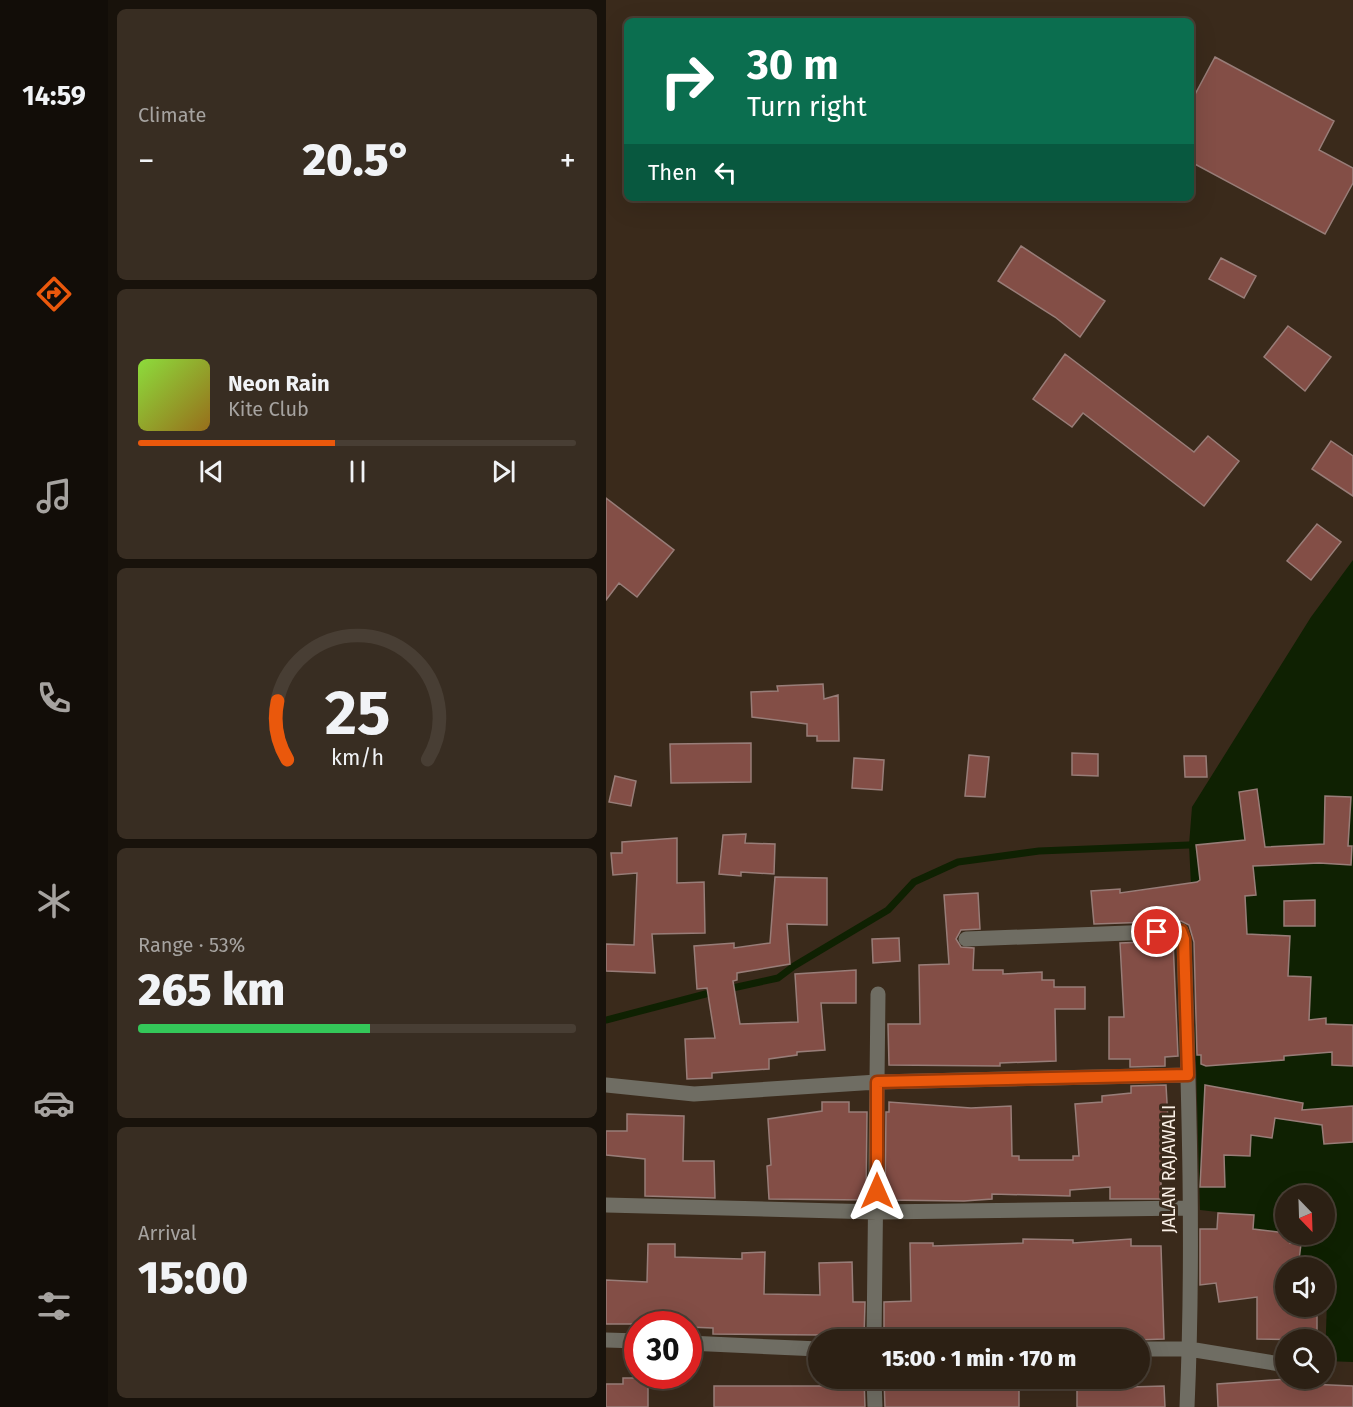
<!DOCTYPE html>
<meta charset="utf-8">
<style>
:root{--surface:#2c2014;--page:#382d22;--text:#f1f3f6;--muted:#a6a3a0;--line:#483e34;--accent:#ea580c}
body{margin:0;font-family:"Fira Sans",sans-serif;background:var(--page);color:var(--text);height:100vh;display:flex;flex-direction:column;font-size:22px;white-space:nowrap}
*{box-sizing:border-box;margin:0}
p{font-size:20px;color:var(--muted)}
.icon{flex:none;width:33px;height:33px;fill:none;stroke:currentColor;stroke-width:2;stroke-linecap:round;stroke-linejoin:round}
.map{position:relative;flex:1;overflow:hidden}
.drawer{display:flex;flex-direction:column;gap:9px;padding:9px;background:#18120b;width:498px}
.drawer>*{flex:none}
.banner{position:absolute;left:18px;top:18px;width:570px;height:183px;border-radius:9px;box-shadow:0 6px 24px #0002,0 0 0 2px var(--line);background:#0b6e4f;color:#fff;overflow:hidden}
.needle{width:39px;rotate:157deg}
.tools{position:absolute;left:669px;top:1185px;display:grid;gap:12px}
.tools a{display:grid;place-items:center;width:60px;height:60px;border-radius:50%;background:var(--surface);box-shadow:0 6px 24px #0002,0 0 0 2px var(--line);font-size:30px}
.speed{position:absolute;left:18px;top:1311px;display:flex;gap:12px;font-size:30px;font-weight:700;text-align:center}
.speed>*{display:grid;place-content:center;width:78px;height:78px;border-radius:50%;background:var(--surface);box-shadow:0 6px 24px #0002,0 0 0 2px var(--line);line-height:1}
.speed .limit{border:9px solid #d22;background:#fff;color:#111}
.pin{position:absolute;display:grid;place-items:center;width:51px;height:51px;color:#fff;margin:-26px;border:3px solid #fff;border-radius:50%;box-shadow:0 2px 6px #0007}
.me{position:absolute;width:66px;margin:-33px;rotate:0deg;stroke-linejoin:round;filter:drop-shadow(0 0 4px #0008)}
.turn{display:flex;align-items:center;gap:21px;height:126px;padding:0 24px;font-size:27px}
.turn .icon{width:78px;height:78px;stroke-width:2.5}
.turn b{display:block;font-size:42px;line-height:51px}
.then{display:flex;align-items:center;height:57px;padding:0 24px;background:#0003;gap:12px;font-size:22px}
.big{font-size:45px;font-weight:800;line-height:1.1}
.drawer .card{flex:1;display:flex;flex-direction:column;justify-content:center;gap:9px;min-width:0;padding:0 21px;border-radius:9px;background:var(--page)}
.drawer .dial{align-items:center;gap:0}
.dial svg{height:156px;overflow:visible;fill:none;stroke:var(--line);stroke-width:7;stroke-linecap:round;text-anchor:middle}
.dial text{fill:var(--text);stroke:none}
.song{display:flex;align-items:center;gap:18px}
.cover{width:72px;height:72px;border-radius:9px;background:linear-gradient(135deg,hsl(90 70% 55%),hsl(40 70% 35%))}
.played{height:6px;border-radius:3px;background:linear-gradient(90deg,var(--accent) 45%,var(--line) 45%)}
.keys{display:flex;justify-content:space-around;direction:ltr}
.heat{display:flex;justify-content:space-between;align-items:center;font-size:33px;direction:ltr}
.charge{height:9px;border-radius:4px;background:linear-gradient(90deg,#34c759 53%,var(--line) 0)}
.trip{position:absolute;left:202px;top:1329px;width:342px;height:60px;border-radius:30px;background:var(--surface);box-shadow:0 6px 24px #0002,0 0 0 2px var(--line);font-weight:800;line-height:60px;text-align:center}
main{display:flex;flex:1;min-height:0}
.dock{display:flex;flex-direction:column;width:108px;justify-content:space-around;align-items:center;background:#120d08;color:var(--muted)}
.dock .icon{width:42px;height:42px}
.dock .on{color:var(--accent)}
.dock b{font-size:27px;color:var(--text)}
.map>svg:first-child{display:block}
.water{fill:#0f2102;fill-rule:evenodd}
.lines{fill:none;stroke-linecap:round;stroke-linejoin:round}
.stream{stroke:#0f2102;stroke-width:7}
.building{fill:#834e46;stroke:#987d78;stroke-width:1.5}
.street{stroke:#6f6d63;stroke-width:15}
.route-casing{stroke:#983908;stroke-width:15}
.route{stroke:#ea580c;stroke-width:10}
.labels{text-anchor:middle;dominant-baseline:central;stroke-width:6;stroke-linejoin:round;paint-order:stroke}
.street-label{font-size:18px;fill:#f9efe5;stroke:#3a2a1b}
</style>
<main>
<nav class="dock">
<b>14:59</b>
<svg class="icon on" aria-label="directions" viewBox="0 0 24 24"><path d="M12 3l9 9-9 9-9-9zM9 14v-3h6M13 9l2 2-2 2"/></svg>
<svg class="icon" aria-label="music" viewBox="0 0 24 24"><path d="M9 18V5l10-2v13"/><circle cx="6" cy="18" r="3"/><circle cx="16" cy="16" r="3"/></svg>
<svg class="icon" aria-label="phone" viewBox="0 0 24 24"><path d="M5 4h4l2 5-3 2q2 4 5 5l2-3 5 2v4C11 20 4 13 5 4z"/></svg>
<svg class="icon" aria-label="climate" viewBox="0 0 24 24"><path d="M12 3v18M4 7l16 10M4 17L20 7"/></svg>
<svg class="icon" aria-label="car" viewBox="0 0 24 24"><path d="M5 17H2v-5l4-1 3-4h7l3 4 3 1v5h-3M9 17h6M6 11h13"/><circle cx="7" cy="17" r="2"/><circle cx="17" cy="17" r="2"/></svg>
<svg class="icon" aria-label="filters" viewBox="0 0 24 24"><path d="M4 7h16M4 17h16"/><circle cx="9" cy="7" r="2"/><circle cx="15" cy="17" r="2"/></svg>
</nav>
<section class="drawer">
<div class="card"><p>Climate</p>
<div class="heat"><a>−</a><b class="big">20.5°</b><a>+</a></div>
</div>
<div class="card">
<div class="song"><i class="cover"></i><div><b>Neon Rain</b><p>Kite Club</p></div></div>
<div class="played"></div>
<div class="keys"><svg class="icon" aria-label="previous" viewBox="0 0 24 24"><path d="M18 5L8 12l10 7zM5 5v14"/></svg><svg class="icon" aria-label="pause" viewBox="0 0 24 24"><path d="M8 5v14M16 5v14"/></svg><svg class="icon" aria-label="next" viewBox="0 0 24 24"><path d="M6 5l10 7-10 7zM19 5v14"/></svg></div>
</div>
<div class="card dial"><svg viewBox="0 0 100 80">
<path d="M14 69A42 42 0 1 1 86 69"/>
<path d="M14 69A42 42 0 0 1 9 39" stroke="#ea580c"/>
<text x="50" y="56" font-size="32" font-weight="700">25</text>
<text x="50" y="72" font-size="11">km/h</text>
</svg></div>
<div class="card"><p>Range · 53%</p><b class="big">265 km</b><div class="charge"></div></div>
<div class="card"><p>Arrival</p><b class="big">15:00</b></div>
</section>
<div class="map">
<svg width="747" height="1407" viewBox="0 0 747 1407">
<rect width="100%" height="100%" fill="#3a2a1b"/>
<!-- water -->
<path class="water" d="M747 560V1362L719 1361 721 1301 719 1300 718 1268H680L643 1293 648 1216 594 1210 589 1026 591 1003 583 845 586 807 705 617ZM680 1196H718V1234H680Z"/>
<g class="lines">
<!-- stream -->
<path class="stream" d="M122 989 172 978 188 966 282 910 308 882 352 862 433 851 583 845
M0 1020 111 991"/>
</g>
<!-- building -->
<path class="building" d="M609 57 728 121 713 150 747 168V183L719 234 585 162V102Z
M415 246 499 301 474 337 449 317 392 281Z
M615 258 650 276 638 298 603 279Z
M682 326 725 357 699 391 658 357Z
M459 354 588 452 602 436 633 461 598 506 477 413 466 427 427 399Z
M725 441 747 456V496L706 469Z
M0 498 68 550 31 597 13 583 0 600Z
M711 524 735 542 705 580 681 561Z
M217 684 218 699 232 695 233 741H211V736H201V724L146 717 145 692 172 691 171 686Z
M145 743V782L65 783 64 744Z
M466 753 492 754V776L466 775Z
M363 755 383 757 379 797 359 796Z
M578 756H600L601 777H579Z
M248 758 278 760 276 790 246 788Z
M9 776 30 781 25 806 3 802Z
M651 789 659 847 718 844 719 796 745 797 742 846H746L745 865 713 863 647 866 650 895 639 896 641 934 684 936 682 976 705 977 703 1020 720 1018V1024L747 1025V1066L726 1065V1052L678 1056V1060L600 1066 595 1064V1055H591L588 942 583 925 575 921 488 924 485 891 514 889V893L591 882 594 880 590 845 639 840 633 792Z
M140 834 139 843 169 844 168 874 135 872V876L113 874 117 835Z
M71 838V883L98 882 99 933 46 934 49 973 0 971V944L28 945 31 873 7 875 5 853H16V842Z
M169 877 221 878V925L181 924 184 964 131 973V980L127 981 134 1024 192 1022 189 974 250 970V1003H215L219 1050 191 1052V1055L163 1059V1069L106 1073V1078L81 1079 79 1039 109 1038 101 988 91 989 88 946 128 943V948L164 943Z
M372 893 374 929 355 930 350 939 355 947 368 948 367 970H397V974L436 972V980H448V987H479V1009H449L450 1061 394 1063V1066L283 1065 282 1024H314L313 965 343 964 338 895Z
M709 900V926H678V901Z
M293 938 294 961 267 963 266 939Z
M567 941 572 1056 559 1057V1066L524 1067V1059H503V1017H518L514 943Z
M560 1085 565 1174H555V1199H504V1187L464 1190V1196L386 1194V1199L358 1201 279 1200 280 1112H283V1102L365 1108 405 1106 406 1156H413V1160H467V1156H473L469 1104 496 1102V1096L525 1093V1086Z
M599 1085 697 1103 696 1110 747 1106V1142L718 1144 716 1125 669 1118 666 1138 645 1135 644 1156 618 1155 619 1187H594Z
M216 1102H243V1112H261L260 1200 163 1199 161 1166 165 1165 162 1119 216 1111Z
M21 1114 78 1116 77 1161H108L109 1198 39 1196V1159L0 1155V1131H21Z
M612 1213 648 1215 647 1229 680 1233 685 1234 684 1243 695 1244 692 1268H680V1306H711V1340L651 1339V1297L613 1302 610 1283 594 1285V1229H611Z
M417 1239 467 1240V1243L525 1239V1246H555L558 1339 530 1340V1336L420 1340 419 1333 358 1336 359 1339 347 1340 278 1337V1302L305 1301 304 1243H327V1246L417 1243Z
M42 1244H69V1257L136 1259V1253L159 1252 158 1294 214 1295 213 1263 246 1262 247 1302H259L258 1338 216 1340V1335L107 1334V1328L82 1327V1324H0V1280L41 1282Z
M17 1378H42V1407H0V1384H17Z
M219 1378H258L259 1407H108V1386H219Z
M278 1378H359V1387H413V1407H279Z
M680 1379V1383L747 1386V1407H612L611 1384Z
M502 1381H522L523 1387 558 1386 559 1407H471V1388H502Z"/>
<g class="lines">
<!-- street -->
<path class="street" d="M360 939 575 931 578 943C583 1098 588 1253 581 1407
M0 1085 88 1094 271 1082 582 1075
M0 1205 271 1212 583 1208
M0 1340 32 1341
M268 1340 272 994
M82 1343 213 1349
M534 1349H583L680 1365
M268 1378 269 1407"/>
</g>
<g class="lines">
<!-- route casing -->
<g class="route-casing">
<path id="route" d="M271 1191V1082L582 1075 578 939 575 931 551 932"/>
</g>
<!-- route -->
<use href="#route" class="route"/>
</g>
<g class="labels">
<!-- street labels -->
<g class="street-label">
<text transform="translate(563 1169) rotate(-90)">JALAN RAJAWALI</text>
</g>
</g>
</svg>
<div class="tools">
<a><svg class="needle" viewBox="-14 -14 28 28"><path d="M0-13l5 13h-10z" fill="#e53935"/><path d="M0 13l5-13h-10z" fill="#a6a3a0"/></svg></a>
<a><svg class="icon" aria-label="sound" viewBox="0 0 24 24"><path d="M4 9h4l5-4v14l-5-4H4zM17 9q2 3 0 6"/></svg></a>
<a><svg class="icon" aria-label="search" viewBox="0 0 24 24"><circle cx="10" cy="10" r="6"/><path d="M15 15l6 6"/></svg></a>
</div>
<div class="speed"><div class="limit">30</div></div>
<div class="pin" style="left:551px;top:932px;background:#d93025"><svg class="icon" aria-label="arrive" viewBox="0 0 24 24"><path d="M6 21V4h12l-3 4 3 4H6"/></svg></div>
<svg class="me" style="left:271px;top:1191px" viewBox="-20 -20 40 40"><path d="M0-17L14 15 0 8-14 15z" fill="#ea580c" stroke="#fff" stroke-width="4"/></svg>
<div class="trip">15:00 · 1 min · 170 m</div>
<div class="banner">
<div class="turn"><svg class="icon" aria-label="right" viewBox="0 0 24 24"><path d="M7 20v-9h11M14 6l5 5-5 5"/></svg><div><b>30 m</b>Turn right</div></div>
<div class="then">Then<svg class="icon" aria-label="left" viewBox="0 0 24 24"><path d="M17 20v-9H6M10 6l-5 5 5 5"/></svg></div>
</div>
</div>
</main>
